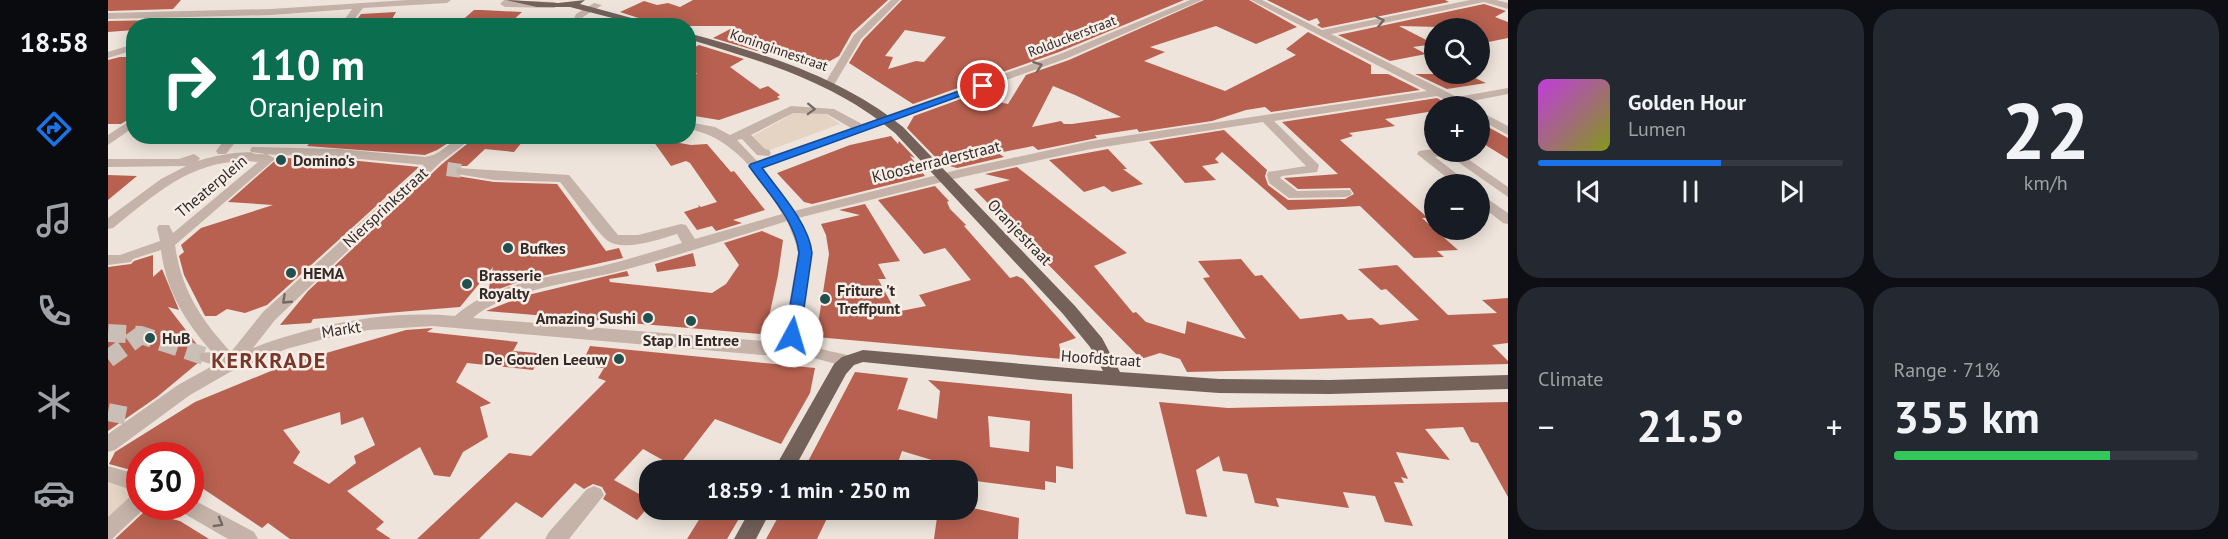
<!DOCTYPE html>
<meta charset="utf-8">
<style>
:root{--surface:#171b24;--page:#242831;--text:#f1f3f6;--muted:#9ea1a6;--line:#363941;--accent:#1a73e8}
body{margin:0;font-family:"PT Sans",sans-serif;background:var(--page);color:var(--text);height:100vh;display:flex;flex-direction:column;font-size:22px;white-space:nowrap}
*{box-sizing:border-box;margin:0}
p{font-size:20px;color:var(--muted)}
.icon{flex:none;width:33px;height:33px;fill:none;stroke:currentColor;stroke-width:2;stroke-linecap:round;stroke-linejoin:round}
.map{position:relative;flex:1;overflow:hidden}
.side{display:flex;flex-direction:column;gap:9px;padding:9px;background:#0d0f14;width:720px}
.side>*{flex:none}
.hud{position:absolute;left:18px;top:18px;width:570px;height:126px;border-radius:24px;box-shadow:0 3px 15px #0003;background:#0b6e4f;color:#fff;overflow:hidden}
.fabs{position:absolute;left:1316px;top:18px;display:grid;gap:12px}
.fabs a{display:grid;place-items:center;width:66px;height:66px;border-radius:50%;background:var(--surface);box-shadow:0 3px 15px #0003;font-size:30px}
.speed{position:absolute;left:18px;top:442px;display:flex;gap:12px;font-size:30px;font-weight:700;text-align:center}
.speed>*{display:grid;place-content:center;width:78px;height:78px;border-radius:50%;background:var(--surface);box-shadow:0 3px 15px #0003;line-height:1}
.speed .limit{border:9px solid #d22;background:#fff;color:#111}
.pin{position:absolute;display:grid;place-items:center;width:51px;height:51px;color:#fff;margin:-26px;border:3px solid #fff;border-radius:50%;box-shadow:0 2px 6px #0007}
.me{position:absolute;width:66px;margin:-33px;rotate:6deg;stroke-linejoin:round;filter:drop-shadow(0 0 4px #0008)}
.turn{display:flex;align-items:center;gap:21px;height:126px;padding:0 24px;font-size:27px}
.turn .icon{width:78px;height:78px;stroke-width:2.5}
.turn b{display:block;font-size:42px;line-height:51px}
.big{font-size:45px;font-weight:700;line-height:1.1}
.side .card{flex:1;display:flex;flex-direction:column;justify-content:center;gap:9px;min-width:0;padding:0 21px;border-radius:24px;background:var(--page)}
.side .dial{align-items:center;gap:0}
.dial b{font-size:78px;line-height:1}
.song{display:flex;align-items:center;gap:18px}
.cover{width:72px;height:72px;border-radius:9px;background:linear-gradient(135deg,hsl(290 70% 55%),hsl(70 70% 35%))}
.played{height:6px;border-radius:3px;background:linear-gradient(90deg,var(--accent) 60%,var(--line) 60%)}
.keys{display:flex;justify-content:space-around;direction:ltr}
.heat{display:flex;justify-content:space-between;align-items:center;font-size:33px;direction:ltr}
.charge{height:9px;border-radius:4px;background:linear-gradient(90deg,#34c759 71%,var(--line) 0)}
.side .tiles{flex:1;display:grid;gap:9px;grid-template-columns:repeat(2,1fr)}
.trip{position:absolute;left:531px;top:460px;width:339px;height:60px;border-radius:24px;background:var(--surface);box-shadow:0 3px 15px #0003;font-weight:700;line-height:60px;text-align:center}
main{display:flex;flex:1;min-height:0}
.menu{display:flex;flex-direction:column;width:108px;justify-content:space-around;align-items:center;background:#090b0e;color:var(--muted)}
.menu .icon{width:42px;height:42px}
.menu .current{color:var(--accent)}
.menu b{font-size:27px;color:var(--text)}
.map>svg:first-child{display:block}
.plaza{fill:#e5d4c4}
.building{fill:#b86150;fill-rule:evenodd}
.lines{fill:none;stroke-linecap:round;stroke-linejoin:round}
.minor-tunnel-far1{stroke:#c9bfb7;stroke-width:14;stroke-dasharray:14 7;stroke-linecap:butt}
.minor-tunnel{stroke:#c9bfb7;stroke-width:18;stroke-dasharray:18 9;stroke-linecap:butt}
.minor{fill:#c5b3a9;fill-rule:evenodd}
.major{fill:#73615a;fill-rule:evenodd}
.oneway{stroke:#756862}
.route{fill:#1a73e8;stroke:#114b97;stroke-width:1.5}
.poi-dot{fill:#22504f;stroke:#f7eee7;stroke-width:2}
.labels{text-anchor:middle;dominant-baseline:central;stroke-width:5;stroke-linejoin:round;paint-order:stroke}
.far-street-label{font-size:14px;fill:#332a28;stroke:#f7eee7}
.poi-label{font-size:16px;font-weight:bold;fill:#332a28;stroke:#f7eee7;text-anchor:start}
.street-label{font-size:16px;fill:#332a28;stroke:#f7eee7}
.district-label{font-size:22px;font-weight:bold;letter-spacing:1.5px;fill:#79372a;stroke:#f7eee7}
</style>
<main>
<nav class="menu">
<b>18:58</b>
<svg class="icon current" aria-label="directions" viewBox="0 0 24 24"><path d="M12 3l9 9-9 9-9-9zM9 14v-3h6M13 9l2 2-2 2"/></svg>
<svg class="icon" aria-label="music" viewBox="0 0 24 24"><path d="M9 18V5l10-2v13"/><circle cx="6" cy="18" r="3"/><circle cx="16" cy="16" r="3"/></svg>
<svg class="icon" aria-label="phone" viewBox="0 0 24 24"><path d="M5 4h4l2 5-3 2q2 4 5 5l2-3 5 2v4C11 20 4 13 5 4z"/></svg>
<svg class="icon" aria-label="climate" viewBox="0 0 24 24"><path d="M12 3v18M4 7l16 10M4 17L20 7"/></svg>
<svg class="icon" aria-label="car" viewBox="0 0 24 24"><path d="M5 17H2v-5l4-1 3-4h7l3 4 3 1v5h-3M9 17h6M6 11h13"/><circle cx="7" cy="17" r="2"/><circle cx="17" cy="17" r="2"/></svg>
</nav>
<div class="map">
<svg width="1400" height="539" viewBox="0 0 1400 539">
<rect width="100%" height="100%" fill="#eee4db"/>
<!-- plaza -->
<path class="plaza" d="M715 112 732 124 659 151 643 137 679 117 681 113Z
M0 474 32 484 31 500 0 531Z"/>
<!-- building -->
<path class="building" d="M0 0H73L65 9 0 11Z
M585 0H780L744 33 731 56 713 66 654 48 649 51 605 38 628 26H555L512 12 536 1 549 5 560 3 572 7Z
M794 0H1076L951 52 805 104 741 63 755 40ZM797 30 838 37 816 62 808 61 780 69 785 57 777 56Z
M1096 0H1141L1189 27 1148 44 1108 26 1042 47 1057 52 1036 61 1117 91 1188 55 1178 49 1200 32 1263 65V74H1280L1312 90 1163 112 1157 107 1138 110 1104 121 1031 132 1029 129 990 135H987L989 138 930 150 925 146 890 153 896 157 849 168 834 164 799 128 806 116 861 96 900 104 918 75 961 60ZM945 86 967 95 1013 117 964 124H956L953 121 924 127Z
M1159 0H1337L1341 2 1214 28 1209 25 1212 23 1209 18 1201 21Z
M1376 4 1398 11 1387 17 1400 22V38L1371 44V28L1291 26 1326 44 1305 47 1318 54 1282 61 1230 35Z
M366 10H374L414 12 399 26 351 23Z
M288 12 280 26H244L253 14Z
M55 20 50 26H26V30L0 32V21Z
M591 45 636 59 622 67 652 89 660 86 672 95 669 97 672 99 611 120 580 115V85L589 73 580 72V50Z
M12 57H26V116L13 124H0V60Z
M1307 74H1358L1378 83 1339 89Z
M1329 98 1344 106H1326V111L1277 119 1287 126 1241 133 1245 136 1232 140 1320 218H1314L1350 250 1329 251 1336 257 1306 258 1252 206 1180 210 1114 152 1107 159 1111 163 1094 166 1108 180 1077 183 1041 142 1116 130 1159 170 1157 176 1160 185 1180 200 1237 199 1246 194 1242 188 1190 189 1176 178 1230 174 1174 122Z
M1371 122 1400 138V159L1371 141Z
M208 136H351L329 150 317 155 199 146Z
M369 136H419L406 152 377 149 359 166H348L346 172 349 176 386 182 449 184 498 251 511 248 515 258 416 280 380 293 385 267 352 307 205 319 203 323 172 325 200 291 334 164Z
M783 136 790 144 791 141 807 158 802 156 817 176 704 204 696 202 669 173 742 145Z
M543 138 583 145 599 144 623 172 626 171 657 210 625 220 634 223 608 231 604 226 589 230 576 212 591 207 590 205 593 207 609 202 582 163 578 161 563 166Z
M1000 149 1019 169H1015L1035 184 1004 192 996 186 976 192 941 160Z
M170 158 231 159 311 167 159 305 137 313 119 309 108 316H97L76 275 71 256 76 252 73 245 93 228 165 205 120 202Z
M909 167 1019 253 986 266 1025 313 1028 312 1038 322 1077 334 1079 321 1138 339 1095 278 1102 277 1090 261 1133 259 1147 276 1154 275 1192 319 1234 314 1240 320 1264 318 1272 325 1311 320 1278 289 1273 290 1250 269 1289 265 1340 315 1389 313 1374 300 1400 298V343L1384 345 1400 361V364L1079 372 1072 359 1052 353 1033 359 866 189 902 180 877 174Z
M0 175 29 176 0 200Z
M827 186 841 201 839 202 842 209 858 225 856 226 902 278 909 276 915 279 968 338 951 344 954 359 708 337 721 254 718 235 713 224 752 215 731 210 757 204 792 261 770 264 778 279H770L788 312 818 306 811 295 863 280 837 248 816 254 770 200Z
M654 231 675 240 670 275 658 331 652 334 378 311 416 296 519 271 521 276 501 279 502 282 604 293 618 284 631 265 616 243Z
M585 253 588 266 549 272 547 264Z
M45 255V277L54 269 71 310 60 307 94 351 89 356 91 362 49 397 0 431V267L23 264 26 261Z
M325 328 319 332 410 342 405 351 429 353 430 361 425 370 359 363 348 382 383 403 372 407 380 437 355 452 342 477 326 475 312 447 239 491 276 522 268 529 283 539H182L160 523 154 528 82 480V456H32V463L19 469 1 464 7 452 87 402 180 364 298 330ZM232 412 233 425 255 417 267 445 246 456 248 463 221 484 185 463 192 452 175 430Z
M482 346 707 368 702 393 673 444 607 419 569 468 535 449 506 480 542 500V505L529 520 495 499 498 494 494 487 485 484 476 489 467 483 434 518 408 502 371 539H309L401 453 423 456 498 381 490 378 496 368 473 366Z
M747 372 800 378 789 411 791 409 829 419 832 391 820 380 964 394 965 469 948 466V483L937 481V490L860 480V471H836L837 464 794 451 787 471 766 469 762 471 737 463 733 471H695ZM880 416 922 421 921 452 882 447Z
M1051 402 1120 408 1400 402V497L1370 443 1363 442 1355 427 1317 429 1342 460 1288 452 1300 479 1293 477 1296 483 1286 482 1305 526 1277 522 1267 496 1235 492 1241 508 1168 498 1171 507 1147 503 1139 474 1115 471 1111 456 1088 470 1099 517 1078 514Z
M860 507 911 518 910 539H826L830 510H860Z
M597 510H636L619 539H579Z
M674 510H723L709 539H658Z
M36 512 72 521 101 539H7Z"/>
<g class="lines">
<!-- minor-tunnel-far1 -->
<path class="minor-tunnel-far1" d="M339 169 354 171"/>
<!-- minor-tunnel -->
<path class="minor-tunnel" d="M0 333 33 335 99 357
M0 359 33 335
M0 412 20 416"/>
<!-- minor -->
<path class="minor" d="M299 0H343L339 3 255 8 241 26H232L244 9 163 15 0 19V13L163 9Z
M396 0 446 2 451 5 446 8 397 7 392 4Z
M783 0H792L753 39 726 85H718L717 83 746 35Z
M1082 0H1094L960 58 655 167 686 211 853 169 983 141 1319 91 1143 0H1154L1214 30 1362 0H1388L1400 3V9L1376 2 1223 34 1349 97 1400 88V94L1359 102 1363 106H1350L1329 96 1166 121 1211 165 1209 172 1174 176 1172 178 1189 191 1242 190 1244 193 1242 196 1237 197 1181 198 1161 183 1159 175 1160 172 1198 166 1155 122 983 149 854 177 690 218 702 241 704 253 692 332C699 351 729 351 746 357L749 361 746 365 740 367 698 356 654 355 324 326 261 330 231 335 178 349 122 372 82 395 7 450 0 452V434L70 385 106 365 93 361 91 357 93 353 104 352C77 322 58 290 53 250L25 259 23 262 0 265V255H12L52 241 49 228 51 225H61L65 233 150 162C88 156 50 192 5 228L0 229V218L53 179 78 166 0 167V159H71L86 154 92 158 90 161C108 155 153 146 167 159L67 245C73 289 93 320 123 352L155 312 316 165 231 157 148 154 144 153 142 150 144 147 231 149 317 157C339 154 340 136 367 136L333 162 167 320 145 348C209 324 279 310 347 316 385 282 445 277 494 266 521 259 548 251 574 243L569 234C552 239 516 252 500 241 490 234 462 194 452 182L386 180 349 174 348 171 349 168 461 175 510 235H530L573 224 578 225 587 239 674 214C654 177 624 136 580 129V122L607 127 622 135 683 106 726 109 754 124 952 54ZM685 113 719 114 743 128 649 161 629 140 634 139 649 155 661 156 663 153 661 150 657 149 643 135ZM679 221 687 241 690 253 676 332 680 343 365 318C394 290 476 281 516 270 571 255 625 238 679 221Z
M486 3 494 5 475 17 473 26H463L468 14Z
M26 44V50L0 58V52Z
M1371 111 1400 126V135L1371 119Z
M26 118V127L0 145V135Z
M119 136H132L118 154H110L108 151Z
M1326 149V152H1350L1400 187V197L1340 155 1327 157 1362 184H1347L1309 154 1311 151Z
M1371 193 1400 213V224L1395 223 1371 204Z
M0 466 32 475V507H38L4 539H0V517L25 494 30 492 0 482Z
M486 486 493 489 496 495 461 539H437L441 532 479 489Z
M82 498 146 532 150 539H120L75 513 72 507H82Z"/>
<!-- major -->
<path class="major" d="M398 0 450 3 477 0 472 4 553 26H535L462 7H429Z
M580 33C657 54 733 77 795 127L967 306 994 338 1012 372 1111 379 1222 380 1400 375V389L1222 394 1111 393 932 380 755 362 746 365 738 374 685 471H665L726 364 734 357 755 350 995 371 982 347 955 314 787 133C725 81 656 62 580 39Z
M642 510H663L648 539H626Z"/>
</g>
<!-- one-way arrows -->
<defs><path id="oneway-chevron" d="M-2-3.5L2.5 0L-2 3.5" fill="none" stroke-width="1.6" stroke-linecap="round" stroke-linejoin="round" transform="scale(1.5)"/></defs>
<g class="oneway">
<use href="#oneway-chevron" transform="translate(1272 21) rotate(-12)"/>
<use href="#oneway-chevron" transform="translate(930 66) rotate(-20)"/>
<use href="#oneway-chevron" transform="translate(703 109) rotate(2)"/>
<use href="#oneway-chevron" transform="translate(178 300) rotate(137)"/>
<use href="#oneway-chevron" transform="translate(111 523) rotate(30)"/>
</g>
<!-- route -->
<path class="route" d="M871 84 880 86 654 168C671 191 701 224 704 253L692 336 690 339H679L677 336 691 253C688 221 659 192 641 166L643 164Z"/>
<!-- markers -->
<g class="poi-dot">
<circle cx="173" cy="160" r="6"/>
<circle cx="400" cy="248" r="6"/>
<circle cx="183" cy="273" r="6"/>
<circle cx="359" cy="284" r="6"/>
<circle cx="717" cy="299" r="6"/>
<circle cx="540" cy="318" r="6"/>
<circle cx="583" cy="321" r="6"/>
<circle cx="42" cy="338" r="6"/>
<circle cx="511" cy="359" r="6"/>
</g>
<g class="labels">
<!-- far-street labels -->
<g class="far-street-label">
<text transform="translate(964 36) rotate(-21)">Rolduckerstraat</text>
<text transform="translate(671 50) rotate(19)">Koninginnestraat</text>
</g>
<!-- poi labels -->
<g class="poi-label">
<text x="185" y="160">Domino's</text>
<text x="412" y="248">Bufkes</text>
<text x="195" y="273">HEMA</text>
<text x="371" y="275">Brasserie<tspan x="371" dy="18">Royalty</tspan></text>
<text x="729" y="290">Friture 't<tspan x="729" dy="18">Treffpunt</tspan></text>
<text x="528" y="318" text-anchor="end">Amazing Sushi</text>
<text x="54" y="338">HuB</text>
<text x="583" y="340" text-anchor="middle">Stap In Entree</text>
<text x="499" y="359" text-anchor="end">De Gouden Leeuw</text>
</g>
<!-- street labels -->
<g class="street-label">
<text transform="translate(828 161) rotate(-14)">Kloosterraderstraat</text>
<text transform="translate(103 186) rotate(-40)">Theaterplein</text>
<text transform="translate(277 207) rotate(-43)">Niersprinkstraat</text>
<text transform="translate(912 232) rotate(46)">Oranjestraat</text>
<text transform="translate(233 329) rotate(-9)">Markt</text>
<text transform="translate(993 358) rotate(4)">Hoofdstraat</text>
</g>
<!-- district labels -->
<g class="district-label">
<text x="161" y="360">KERKRADE</text>
</g>
</g>
</svg>
<div class="fabs">
<a><svg class="icon" aria-label="search" viewBox="0 0 24 24"><circle cx="10" cy="10" r="6"/><path d="M15 15l6 6"/></svg></a>
<a>+</a>
<a>−</a>
</div>
<div class="speed"><div class="limit">30</div></div>
<div class="pin" style="left:875px;top:86px;background:#d93025"><svg class="icon" aria-label="arrive" viewBox="0 0 24 24"><path d="M6 21V4h12l-3 4 3 4H6"/></svg></div>
<svg class="me" style="left:684px;top:336px" viewBox="-20 -20 40 40"><circle r="19" fill="#fff"/><path d="M0-13L10 11 0 6-10 11z" fill="#1a73e8"/></svg>
<div class="trip">18:59 · 1 min · 250 m</div>
<div class="hud">
<div class="turn"><svg class="icon" aria-label="right" viewBox="0 0 24 24"><path d="M7 20v-9h11M14 6l5 5-5 5"/></svg><div><b>110 m</b>Oranjeplein</div></div>
</div>
</div>
<section class="side">
<div class="tiles">
<div class="card">
<div class="song"><i class="cover"></i><div><b>Golden Hour</b><p>Lumen</p></div></div>
<div class="played"></div>
<div class="keys"><svg class="icon" aria-label="previous" viewBox="0 0 24 24"><path d="M18 5L8 12l10 7zM5 5v14"/></svg><svg class="icon" aria-label="pause" viewBox="0 0 24 24"><path d="M8 5v14M16 5v14"/></svg><svg class="icon" aria-label="next" viewBox="0 0 24 24"><path d="M6 5l10 7-10 7zM19 5v14"/></svg></div>
</div>
<div class="card dial"><b>22</b><p>km/h</p></div>
<div class="card"><p>Climate</p>
<div class="heat"><a>−</a><b class="big">21.5°</b><a>+</a></div>
</div>
<div class="card"><p>Range · 71%</p><b class="big">355 km</b><div class="charge"></div></div>
</div>
</section>
</main>
